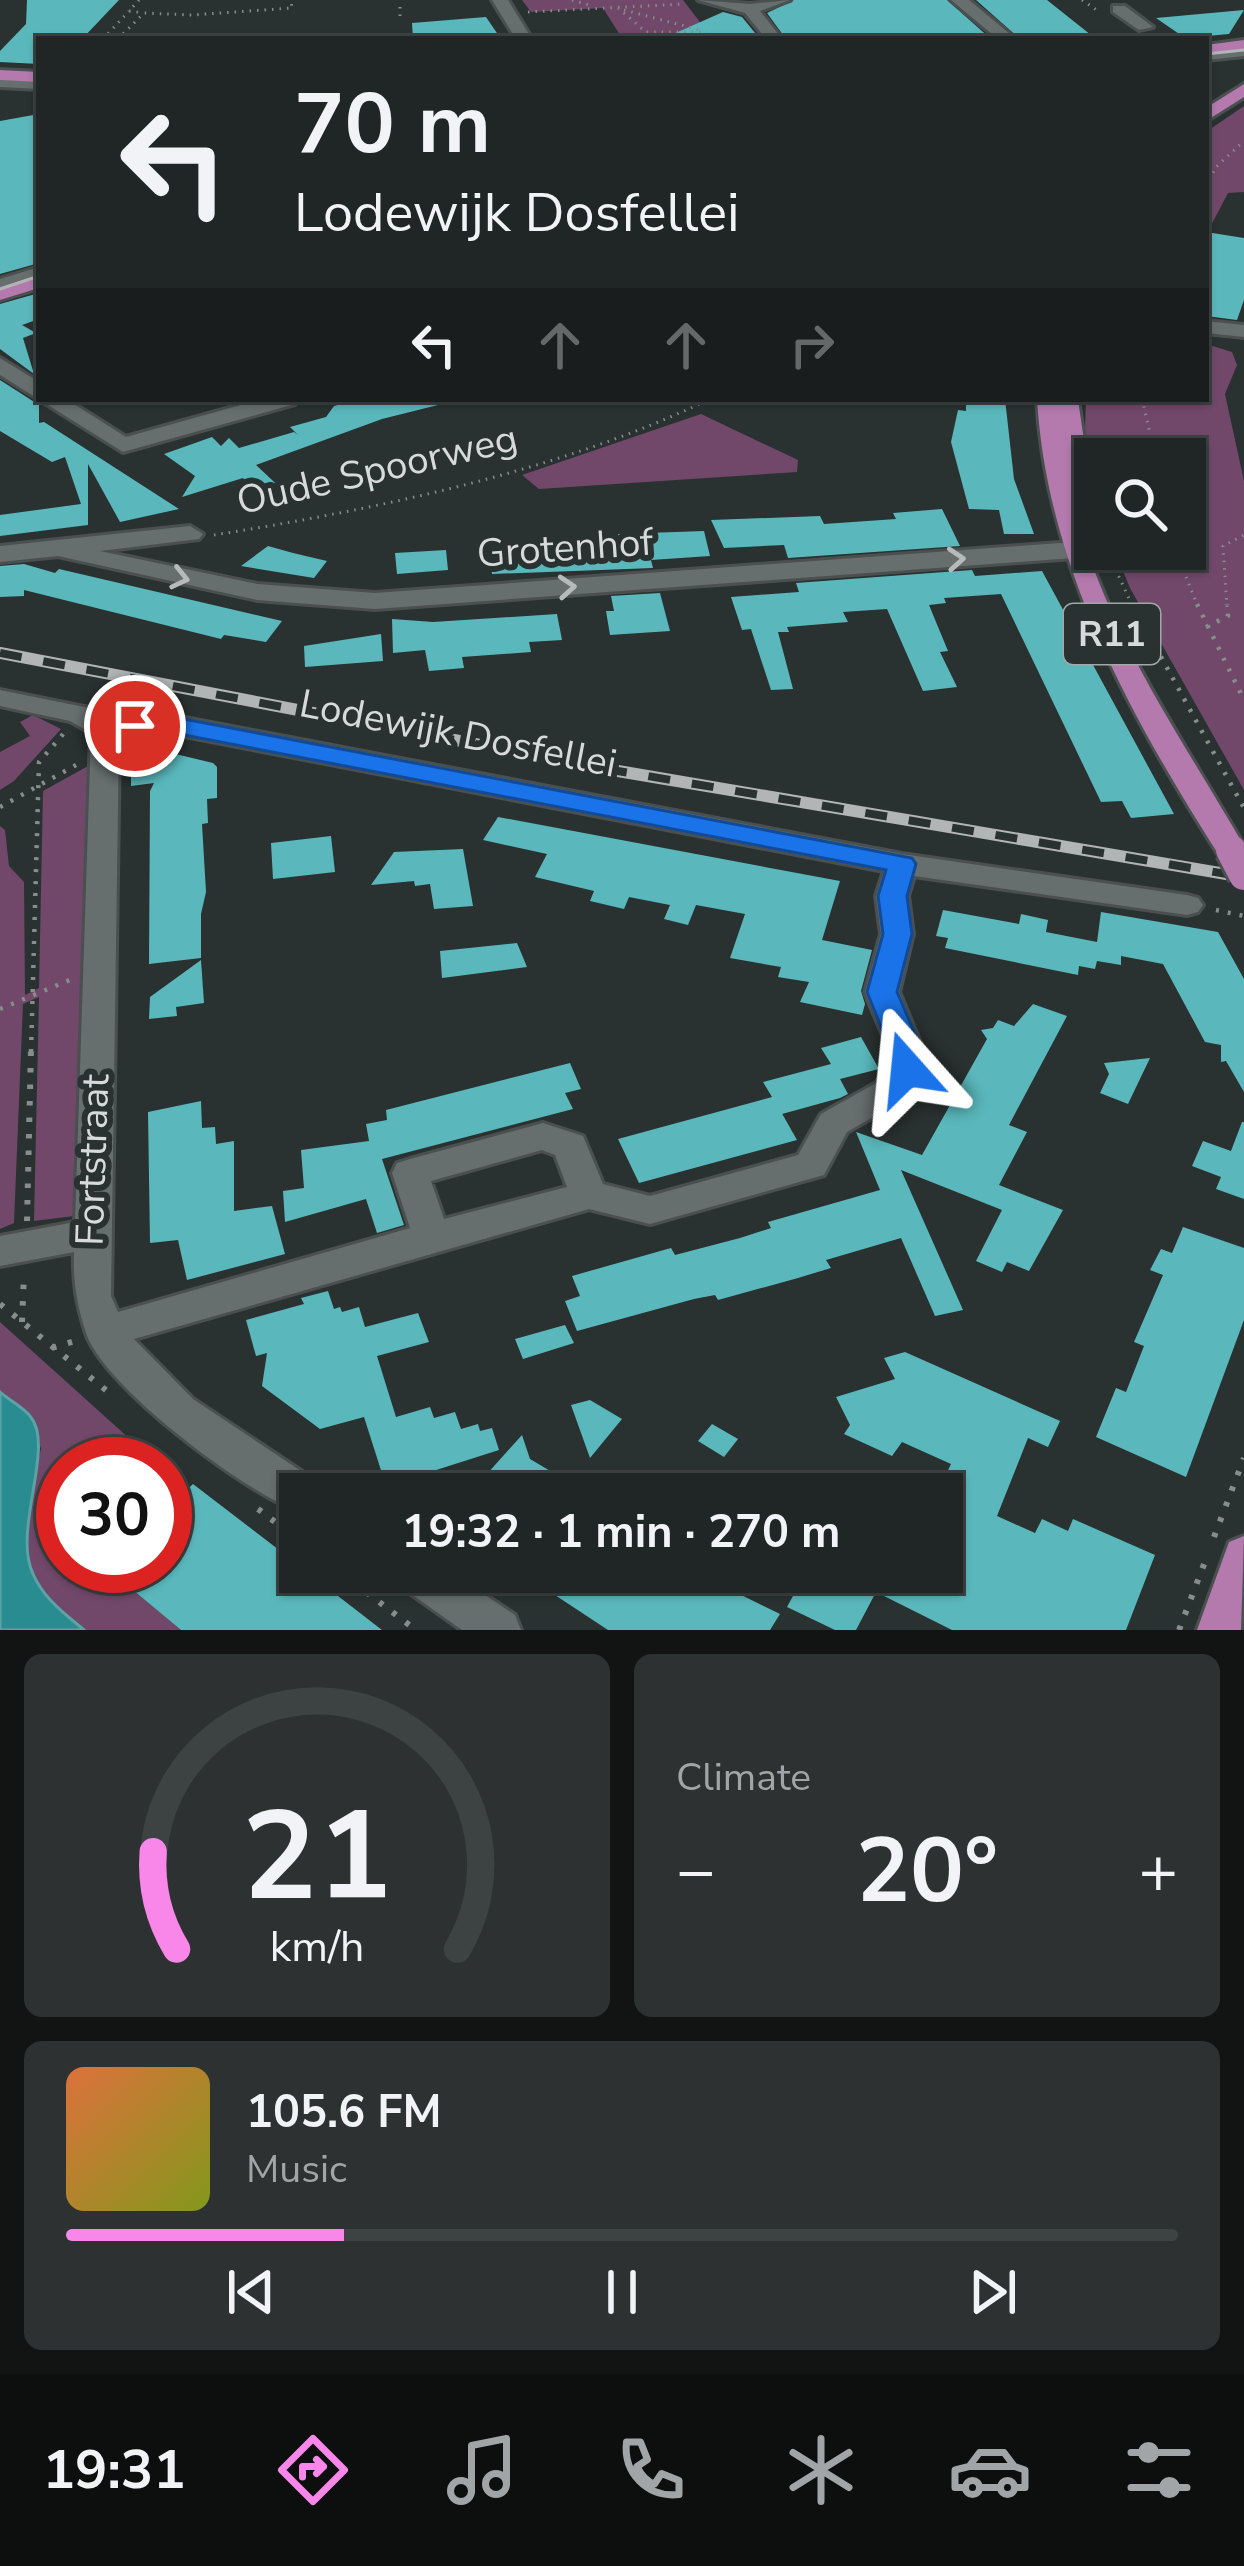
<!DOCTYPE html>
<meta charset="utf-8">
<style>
:root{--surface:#202525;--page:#2d3132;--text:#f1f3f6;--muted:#a2a5a7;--line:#3d4242;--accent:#f987e9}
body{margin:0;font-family:"Nunito Sans",sans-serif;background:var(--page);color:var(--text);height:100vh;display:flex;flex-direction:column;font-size:45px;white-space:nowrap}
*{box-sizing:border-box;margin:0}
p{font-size:39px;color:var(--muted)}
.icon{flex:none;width:66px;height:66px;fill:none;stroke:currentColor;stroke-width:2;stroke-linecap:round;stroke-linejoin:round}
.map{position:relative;height:1630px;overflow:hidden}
.drawer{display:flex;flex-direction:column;gap:24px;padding:24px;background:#121414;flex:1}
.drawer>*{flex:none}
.banner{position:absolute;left:36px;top:36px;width:1173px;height:366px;border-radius:0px;box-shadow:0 3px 9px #0004,0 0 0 3px var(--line);background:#202525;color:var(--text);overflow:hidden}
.buttons{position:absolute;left:1074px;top:438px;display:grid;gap:24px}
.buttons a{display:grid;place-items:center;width:132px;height:132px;border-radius:0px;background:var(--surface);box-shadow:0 3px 9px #0004,0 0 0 3px var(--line);font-size:60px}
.speed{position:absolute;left:36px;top:1437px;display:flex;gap:24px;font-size:60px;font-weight:700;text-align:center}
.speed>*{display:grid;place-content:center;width:156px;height:156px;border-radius:50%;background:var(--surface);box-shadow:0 3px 9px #0004,0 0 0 3px var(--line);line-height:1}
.speed .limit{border:18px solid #d22;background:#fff;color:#111}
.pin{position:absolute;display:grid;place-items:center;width:102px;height:102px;color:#fff;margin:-51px;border:6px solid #fff;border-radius:50%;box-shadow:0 3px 12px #0007}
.me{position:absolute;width:132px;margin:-66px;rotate:342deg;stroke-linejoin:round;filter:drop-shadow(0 0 9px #0008)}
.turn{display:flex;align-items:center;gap:42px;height:252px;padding:0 60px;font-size:54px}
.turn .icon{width:156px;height:156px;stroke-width:2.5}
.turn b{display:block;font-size:84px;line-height:102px}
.lanes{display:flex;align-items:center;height:114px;padding:0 60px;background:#0003;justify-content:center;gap:60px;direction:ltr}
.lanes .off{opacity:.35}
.big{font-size:90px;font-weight:700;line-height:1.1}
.drawer .card{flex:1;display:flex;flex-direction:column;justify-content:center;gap:18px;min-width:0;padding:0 42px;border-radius:18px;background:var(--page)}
.drawer .dial{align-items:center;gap:0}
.dial svg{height:312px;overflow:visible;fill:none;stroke:var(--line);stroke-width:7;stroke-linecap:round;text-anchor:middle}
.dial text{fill:var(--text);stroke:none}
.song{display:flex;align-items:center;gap:36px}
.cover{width:144px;height:144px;border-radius:18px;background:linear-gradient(135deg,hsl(20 70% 55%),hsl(70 70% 35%))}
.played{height:12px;border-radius:6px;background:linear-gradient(90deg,var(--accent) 25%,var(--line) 25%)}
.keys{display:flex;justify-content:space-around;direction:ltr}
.heat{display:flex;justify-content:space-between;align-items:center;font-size:66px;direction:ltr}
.drawer .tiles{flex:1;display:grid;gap:24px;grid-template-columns:1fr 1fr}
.card:last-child{grid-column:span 2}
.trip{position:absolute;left:279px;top:1473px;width:684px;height:120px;border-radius:0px;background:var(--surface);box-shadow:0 3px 9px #0004,0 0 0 3px var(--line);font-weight:700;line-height:120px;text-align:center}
.tab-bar{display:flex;height:192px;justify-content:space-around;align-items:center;background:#0d0f0f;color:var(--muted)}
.tab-bar .icon{width:84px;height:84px}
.tab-bar .selected{color:var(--accent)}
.tab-bar b{font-size:54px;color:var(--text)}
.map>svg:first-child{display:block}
.green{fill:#71486a}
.water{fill:#288c90;stroke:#5ca3a6;stroke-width:3}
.building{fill:#5ab8bc}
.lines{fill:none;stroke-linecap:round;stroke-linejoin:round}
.minor-casing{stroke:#4a4f4f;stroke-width:6}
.major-casing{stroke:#4a4f4f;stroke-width:6}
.path-far2{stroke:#878c8c;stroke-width:3;stroke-dasharray:1.5 6;stroke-linecap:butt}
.path-far1{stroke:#878c8c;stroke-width:4.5;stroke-dasharray:3 9;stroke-linecap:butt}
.path{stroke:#878c8c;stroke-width:6;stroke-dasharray:4.5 12;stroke-linecap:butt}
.minor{fill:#676e6e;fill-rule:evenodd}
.major{fill:#b47aae;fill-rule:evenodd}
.tram{stroke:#b1b5b5;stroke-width:3}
.rail-casing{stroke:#b1b5b5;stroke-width:12}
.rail{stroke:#2a3131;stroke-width:8;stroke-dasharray:22;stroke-linecap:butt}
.major-bridge-casing{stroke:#4a4f4f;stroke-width:36;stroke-linecap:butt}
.major-bridge{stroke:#b47aae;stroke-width:30}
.oneway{stroke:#b5baba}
.route{fill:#1a73e8;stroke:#114b97;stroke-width:3}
.labels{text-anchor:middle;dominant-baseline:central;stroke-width:12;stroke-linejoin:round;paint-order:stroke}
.shield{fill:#2a3131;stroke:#a2a7a7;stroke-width:3}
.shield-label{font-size:36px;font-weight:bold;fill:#d6dada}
.street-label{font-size:39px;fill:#d6dada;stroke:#2a3131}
</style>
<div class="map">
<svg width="1244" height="1630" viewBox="0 0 1244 1630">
<rect width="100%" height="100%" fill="#2a3131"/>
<!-- green -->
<path class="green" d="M522 0H683L713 39H615L632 36 620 35 603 8 531 12Z
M1244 106V192L1228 193 1206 235V132Z
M1206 344 1232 352 1237 365 1225 394 1244 481V790L1130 588 1114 549H1185V459H1095V495L1085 430 1086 399H1206Z
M701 414 798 460 797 472 539 489 522 475Z
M33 715 61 729 14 781 0 790V752L30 736 20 722Z
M88 766H95L74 1216 34 1221 39 997 23 1004 14 1223 0 1229V826L5 830 9 866 24 882 25 995 39 988 43 791Z
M0 1322 131 1440 136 1454 131 1464H63V1566H104L181 1630H84L50 1602 31 1571 27 1529 29 1495 41 1449 33 1418 0 1392Z"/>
<!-- water -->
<path class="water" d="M0 1392C9 1400 23 1407 30 1416 56 1446 12 1529 33 1574 44 1599 64 1613 84 1630H0Z"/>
<!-- building -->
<path class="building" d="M27 0H119L82 39H39V64L0 62V51L26 24Z
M794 0H947L991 39H885L884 33 786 39 767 13Z
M976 0H1047L1096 39H1020Z
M1244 10 1229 34 1185 38 1156 18Z
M723 12 742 17 760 39H662Z
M486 17 501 39H413L412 23Z
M39 114V263L0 274V121Z
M1206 232 1244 238V300L1237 320 1206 316Z
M39 293V319L22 325 36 333 23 338 34 374 0 349V304Z
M0 380 39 405V423L44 422 179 509 120 522 88 464V525L0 536V515L81 504 65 457 52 462 0 431Z
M360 399H437L438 405 382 419 256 465 287 494 263 502 243 478 182 497 195 476 164 454 212 437 221 446 229 438 239 448 294 432 298 435 290 427 326 417 334 406Z
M966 399H1005L1014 479 1034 534H1004L999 510 969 509 951 442 958 410 966 411Z
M942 509 960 546 788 558 784 545 724 548 711 520 820 516 824 524 896 519 893 513Z
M704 531 710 556 651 560 653 568 492 574 488 543 513 541 515 552 560 548 559 542 600 548 598 542 620 540 618 534Z
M268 546 293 553 327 561 314 578 241 566Z
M446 550 448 570 397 574 395 553Z
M24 564 55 573 59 569 282 621 266 642 224 635 221 639 24 590V596L0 597V566Z
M972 570 975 576 1042 571 1174 814 1131 818 1122 801 1101 802 1001 594 944 598 946 603 929 605 948 651 940 652 957 687 923 691 887 609 843 612 848 622 787 627 789 632H778L793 689 771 690 751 629 742 630 731 597 799 592 796 583Z
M660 593 670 631 610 635 606 611H614L611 596Z
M557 614 562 640 529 642 531 652 462 657 464 668 429 671 425 650 393 653 392 619 433 622Z
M381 634 383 661 305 667 304 646Z
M163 751 213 763 217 767V798L207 799 208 823 202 824 206 892 201 914V958L149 964 150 791 154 783 131 786V762Z
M498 817 840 881 822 940 872 950 861 991 865 1004 862 1015 800 1002 809 982 778 977 781 967 730 958 745 914 696 905 688 925 664 919 670 905 629 897 624 909 590 901 594 891 535 877 547 854 483 840Z
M331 836 335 872 273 879 271 843Z
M463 849 473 906 434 909 430 884 415 886 414 881 371 885 394 852Z
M943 910 1019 924 1021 914 1048 920 1046 932 1097 942 1101 912 1218 932 1244 979V1092L1226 1061 1221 1062V1045L1205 1042 1163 964 1121 956V965L1097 961 1095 969 1079 966 1078 975 945 948 948 938 936 936Z
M517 943 527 967 442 978 440 951Z
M201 960 204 1003 176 1007 177 1016 149 1019 150 997Z
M1033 1004 1067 1016 1009 1125 1027 1132 999 1185 1063 1210 1029 1271 1007 1262 1002 1272 976 1261 1002 1210 901 1170 963 1310 935 1316 901 1238 826 1260 831 1268 798 1278 718 1300 715 1295 694 1299 577 1331 565 1301 580 1296 572 1276 671 1248 675 1255 740 1238 771 1228 768 1222 880 1190 856 1132 922 1155 987 1039 981 1030 993 1028 998 1020 1014 1026Z
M861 1037 879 1069 840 1079 848 1094 840 1098 782 1114 780 1110 797 1140 639 1183 618 1139 772 1097 763 1082 831 1064 821 1048Z
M1150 1058 1128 1104 1100 1093 1109 1074 1104 1063Z
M570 1063 581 1089 565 1093 573 1109 382 1159 404 1225 377 1233 366 1199 285 1222 283 1191 304 1188 301 1150 369 1141 366 1124 387 1120 386 1110Z
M201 1101 202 1128 215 1127 216 1144 234 1141V1211L272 1206 285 1254 187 1280 178 1240 150 1243 148 1112Z
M1242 1122H1244V1199L1216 1189 1221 1177 1192 1166 1203 1141 1231 1151Z
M1183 1227 1244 1248V1320L1186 1477 1096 1437 1116 1388 1126 1392 1144 1346 1134 1342 1163 1275 1150 1270 1161 1249 1172 1253Z
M328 1291 334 1309 340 1307 342 1312 359 1307 365 1327 418 1313 429 1342 377 1356 396 1417 430 1407 434 1418 455 1412 461 1429 478 1424 480 1431 492 1428 499 1450 386 1486 364 1417 320 1429 262 1386 267 1353 256 1356 246 1320 304 1304 301 1298Z
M565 1325 574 1343 523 1359 515 1339Z
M905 1352 1060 1421 1048 1447 1028 1438 997 1516 1035 1533 1042 1519 1068 1531 1073 1519 1155 1555 1126 1630H952L876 1592 856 1630H835L787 1607 806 1572H916L942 1585V1483L951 1464 902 1442 892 1456 844 1434 850 1425 836 1397 895 1379 884 1358Z
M590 1400 622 1419 590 1458 571 1405Z
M712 1424 738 1439 724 1457 698 1441Z
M522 1435 530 1459 552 1472 533 1494H469Z
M193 1484 300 1566V1572H307L382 1630H181L104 1566H165V1511Z
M520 1572H671L707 1596 717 1583 780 1614 770 1630H608Z"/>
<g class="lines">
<!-- minor casing -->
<g class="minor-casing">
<path id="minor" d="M492 0H508L532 39H516Z
M698 0 750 4 790 0 760 11 782 39H766L745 13Z
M951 0H969L1016 39H998Z
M1113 6H1125L1153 27 1139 30 1113 12Z
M1244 46V56L1206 60V50Z
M0 77 39 79V89L0 87Z
M39 267V280L0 292V279Z
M1206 321 1244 325V337L1206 333Z
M0 358 39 382V399H66L126 437 262 399H298L295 404 123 452 0 375Z
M190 526 203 534 199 539 100 551 257 584 375 593 1074 542 1087 550 1074 558 375 609 257 600 58 556 0 562V546Z
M0 690 89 708 110 720 185 718 902 854 1187 895 1198 898 1203 905 1198 912 1187 915 914 876 908 896 913 934 899 992 926 1057 922 1073 901 1101 847 1132 824 1175 650 1224 589 1209 134 1339 193 1399 316 1481 322 1494H300V1512C246 1493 104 1387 86 1333 77 1305 73 1283 74 1252L0 1266V1236L75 1222 91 733 70 721 0 706ZM185 736 884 871 876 896 881 934 865 992 892 1057 876 1083 821 1114 798 1155 650 1196 603 1184 583 1136 543 1123 410 1159 397 1163 392 1173 410 1228 118 1312 111 1296 119 737ZM542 1150 555 1155 567 1187 444 1219 431 1181Z
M393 1572H451L515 1615 521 1630H462L400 1586Z"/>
</g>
<!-- major casing -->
<g class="major-casing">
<path id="major" d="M1244 40V50L1206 55V45Z
M0 70 39 72V82L0 80Z
M1244 84V97L1206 121V108Z
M39 275V288L0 300V287Z
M1037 399 1078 400 1094 507 1091 512 1076 513C1107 633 1183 740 1244 846L1242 857H1220C1131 717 1047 567 1037 399Z
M1244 1536 1241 1630H1197L1229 1542Z"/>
</g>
<!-- path-far2 -->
<path class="path-far2" d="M139 0 129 11 144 13
M572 0 589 5
M1082 0 1098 11
M400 7V21
M618 8 646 32H707
M624 10 700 30
M528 12 684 4
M103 39 129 11
M118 39 144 13 192 15 292 8 291 0
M1206 186 1216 167 1244 141
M1142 399 1156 459
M214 535C378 509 560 471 710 399
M1106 549 1133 607
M1175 549 1198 607
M1227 607 1223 546 1244 535"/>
<!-- path-far1 -->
<path class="path-far1" d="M1132 604 1244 808
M1197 604 1244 700
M1206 627 1228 616 1227 604
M0 807 76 765
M1216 910 1244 916
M0 1009 72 979
M31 1052 39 762 65 732"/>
<!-- path -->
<path class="path" d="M27 1221 31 1049
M0 1304 112 1395
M22 1322 24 1274
M52 1348 75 1341
M258 1509 300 1541
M1214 1537 1244 1458
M340 1572 416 1630
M1179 1630 1206 1559"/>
<!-- minor -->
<use href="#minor" class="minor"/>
<!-- major -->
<use href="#major" class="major"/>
<!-- tram -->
<path class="tram" d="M1206 54 1244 50
M0 289 39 276"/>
<!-- rail casing -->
<g class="rail-casing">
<path id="rail" d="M0 653 612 770 1244 877"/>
</g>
<!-- rail -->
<use href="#rail" class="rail"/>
<!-- major-bridge casing -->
<g class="major-bridge-casing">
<path id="major-bridge" d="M1231 850 1244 875"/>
</g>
<!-- major-bridge -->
<use href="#major-bridge" class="major-bridge"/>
</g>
<!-- one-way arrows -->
<defs><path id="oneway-chevron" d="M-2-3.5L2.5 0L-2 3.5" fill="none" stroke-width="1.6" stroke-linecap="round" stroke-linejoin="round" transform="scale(3)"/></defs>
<g class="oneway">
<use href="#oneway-chevron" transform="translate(956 559) rotate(-4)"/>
<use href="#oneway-chevron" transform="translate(180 578) rotate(13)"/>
<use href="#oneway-chevron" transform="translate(567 587) rotate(-4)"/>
</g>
<!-- route -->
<path class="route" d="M135 718 184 719 912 858 916 864 907 896 912 934 897 992 925 1057 918 1077H896L893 1057 867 992 883 934 878 896 886 870 184 735 126 731 122 726Z"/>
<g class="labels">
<!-- shield labels -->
<rect class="shield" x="1064" y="604" width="96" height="60" rx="9"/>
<g class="shield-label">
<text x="1112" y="634">R11</text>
</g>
<!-- street labels -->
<g class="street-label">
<text transform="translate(377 470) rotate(-13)">Oude Spoorweg</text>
<text transform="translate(565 548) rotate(-4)">Grotenhof</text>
<text transform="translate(458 734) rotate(11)">Lodewijk Dosfellei</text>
<text transform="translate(93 1160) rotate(-88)">Fortstraat</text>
</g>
</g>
</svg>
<div class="buttons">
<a><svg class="icon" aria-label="search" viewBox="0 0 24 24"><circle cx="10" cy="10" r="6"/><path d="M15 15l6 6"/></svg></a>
</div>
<div class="speed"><div class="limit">30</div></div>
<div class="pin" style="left:135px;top:726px;background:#d93025"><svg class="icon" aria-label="arrive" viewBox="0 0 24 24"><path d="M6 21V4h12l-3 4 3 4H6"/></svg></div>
<svg class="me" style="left:907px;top:1069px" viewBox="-20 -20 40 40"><path d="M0-17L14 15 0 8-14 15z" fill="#1a73e8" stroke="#fff" stroke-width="4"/></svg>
<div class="trip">19:32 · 1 min · 270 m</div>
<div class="banner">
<div class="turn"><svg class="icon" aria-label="left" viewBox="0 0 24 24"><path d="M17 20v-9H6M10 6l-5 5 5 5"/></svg><div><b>70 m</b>Lodewijk Dosfellei</div></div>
<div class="lanes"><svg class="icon" aria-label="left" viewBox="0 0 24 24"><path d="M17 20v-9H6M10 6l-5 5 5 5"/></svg><svg class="icon off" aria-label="ahead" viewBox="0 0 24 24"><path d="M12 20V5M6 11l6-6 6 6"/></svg><svg class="icon off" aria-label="ahead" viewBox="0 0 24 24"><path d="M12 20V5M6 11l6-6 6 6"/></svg><svg class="icon off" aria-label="right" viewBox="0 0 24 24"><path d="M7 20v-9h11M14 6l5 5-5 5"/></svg></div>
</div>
</div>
<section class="drawer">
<div class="tiles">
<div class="card dial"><svg viewBox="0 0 100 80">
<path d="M14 69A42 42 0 1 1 86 69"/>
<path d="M14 69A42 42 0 0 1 8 44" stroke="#f987e9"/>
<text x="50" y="56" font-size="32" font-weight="700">21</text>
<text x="50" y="72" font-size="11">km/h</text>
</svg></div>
<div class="card"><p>Climate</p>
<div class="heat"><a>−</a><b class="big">20°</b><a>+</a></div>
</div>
<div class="card">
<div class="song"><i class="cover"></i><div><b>105.6 FM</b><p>Music</p></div></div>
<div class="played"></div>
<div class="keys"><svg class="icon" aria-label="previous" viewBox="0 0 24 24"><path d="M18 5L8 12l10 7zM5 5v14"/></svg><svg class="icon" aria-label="pause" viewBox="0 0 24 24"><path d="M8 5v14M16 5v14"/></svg><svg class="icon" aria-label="next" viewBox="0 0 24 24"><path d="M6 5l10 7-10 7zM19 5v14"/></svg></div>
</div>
</div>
</section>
<nav class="tab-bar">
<b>19:31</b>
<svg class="icon selected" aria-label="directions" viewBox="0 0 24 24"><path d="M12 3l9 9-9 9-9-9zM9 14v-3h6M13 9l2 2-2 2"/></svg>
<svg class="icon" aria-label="music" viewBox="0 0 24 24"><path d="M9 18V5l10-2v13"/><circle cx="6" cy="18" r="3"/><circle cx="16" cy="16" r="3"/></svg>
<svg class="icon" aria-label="phone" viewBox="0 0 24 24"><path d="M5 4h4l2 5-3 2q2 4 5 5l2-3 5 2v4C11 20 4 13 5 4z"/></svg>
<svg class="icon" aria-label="climate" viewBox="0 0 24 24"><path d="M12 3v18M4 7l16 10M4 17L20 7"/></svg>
<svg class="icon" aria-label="car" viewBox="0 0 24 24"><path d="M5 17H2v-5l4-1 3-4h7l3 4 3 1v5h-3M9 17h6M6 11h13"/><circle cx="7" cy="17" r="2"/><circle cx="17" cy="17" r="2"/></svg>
<svg class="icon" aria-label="filters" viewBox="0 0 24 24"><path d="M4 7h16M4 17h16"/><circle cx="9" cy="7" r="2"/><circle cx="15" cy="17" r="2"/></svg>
</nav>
